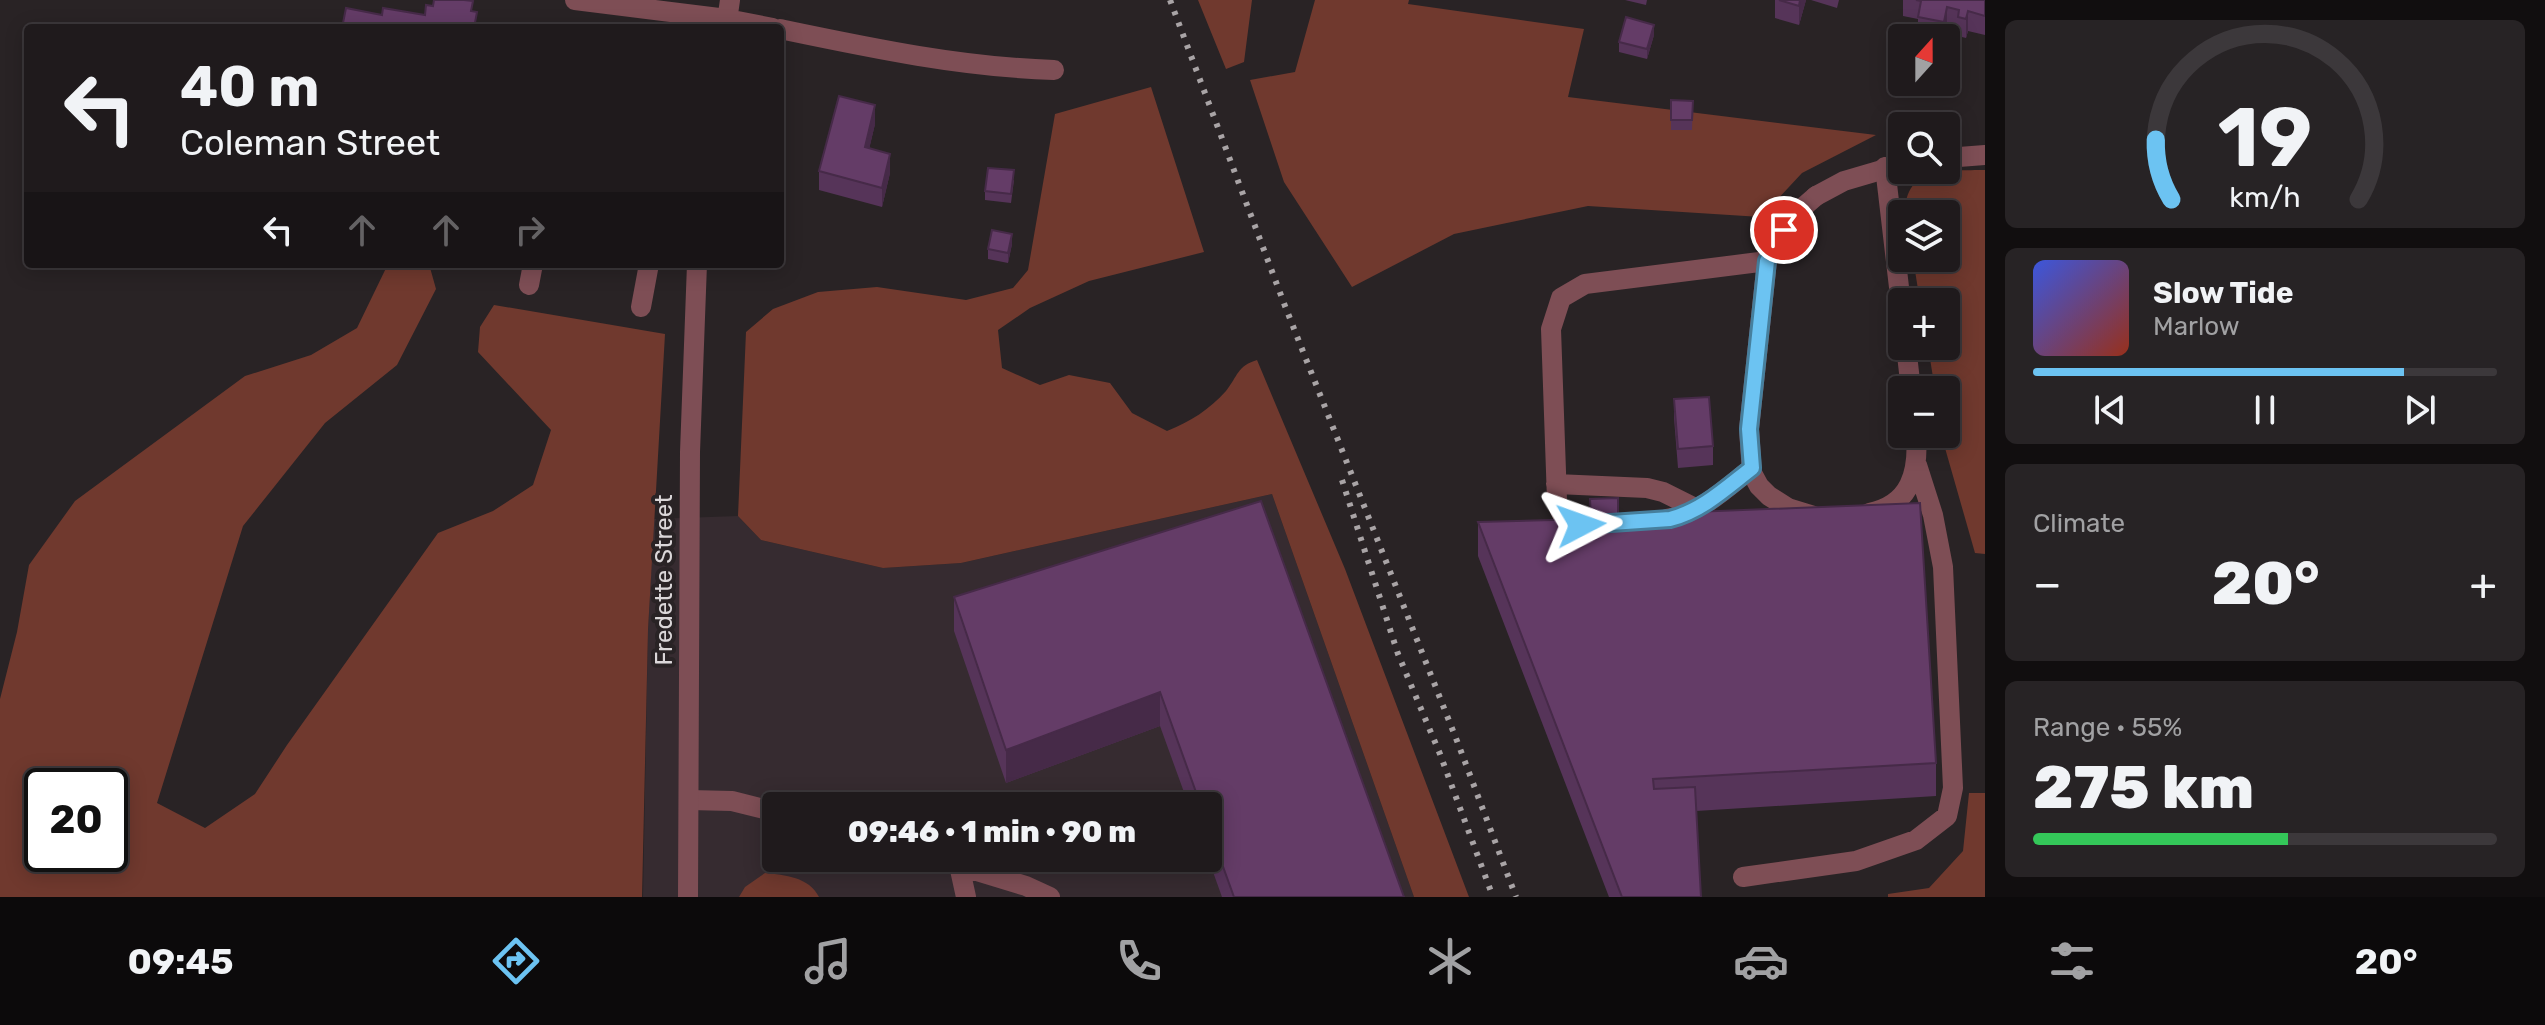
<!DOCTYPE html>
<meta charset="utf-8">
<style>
:root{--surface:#1f1a1c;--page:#272325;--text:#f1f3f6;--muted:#a1a1a3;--line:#3c383b;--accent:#6cc3f2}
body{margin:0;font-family:Rubik,sans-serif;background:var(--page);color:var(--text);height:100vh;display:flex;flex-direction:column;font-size:30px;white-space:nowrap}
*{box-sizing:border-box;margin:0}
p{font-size:26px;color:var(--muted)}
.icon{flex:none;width:44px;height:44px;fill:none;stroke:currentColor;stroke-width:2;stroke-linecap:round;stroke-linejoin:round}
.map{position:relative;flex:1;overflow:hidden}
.sheet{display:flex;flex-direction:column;gap:20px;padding:20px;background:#110e0f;width:560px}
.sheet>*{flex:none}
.banner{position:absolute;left:24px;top:24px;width:760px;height:244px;border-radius:8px;box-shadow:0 4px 20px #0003,0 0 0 2px var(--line);background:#1f1a1c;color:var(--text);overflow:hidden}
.needle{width:52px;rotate:21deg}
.tools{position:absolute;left:1888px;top:24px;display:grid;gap:16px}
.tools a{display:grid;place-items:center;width:72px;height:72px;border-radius:8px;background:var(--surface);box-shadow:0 4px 20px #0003,0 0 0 2px var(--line);font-size:40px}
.speed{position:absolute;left:24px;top:768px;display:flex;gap:16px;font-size:40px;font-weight:700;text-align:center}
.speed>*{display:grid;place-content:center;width:104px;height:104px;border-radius:50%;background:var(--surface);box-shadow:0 4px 20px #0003,0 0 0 2px var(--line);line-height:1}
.speed .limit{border:4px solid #111;border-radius:12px;background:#fff;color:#111}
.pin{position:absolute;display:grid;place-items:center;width:68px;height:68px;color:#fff;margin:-34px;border:4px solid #fff;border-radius:50%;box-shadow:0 2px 8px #0007}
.me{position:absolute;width:88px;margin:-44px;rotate:86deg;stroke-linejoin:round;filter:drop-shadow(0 0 6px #0008)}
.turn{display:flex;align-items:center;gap:28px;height:168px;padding:0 24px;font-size:36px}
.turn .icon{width:104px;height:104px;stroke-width:2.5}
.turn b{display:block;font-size:56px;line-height:68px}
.lanes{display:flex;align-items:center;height:76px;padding:0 24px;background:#0003;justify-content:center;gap:40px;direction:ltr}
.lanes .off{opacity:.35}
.big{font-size:60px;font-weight:800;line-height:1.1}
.sheet .card{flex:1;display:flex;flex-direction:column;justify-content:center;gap:12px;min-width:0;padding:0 28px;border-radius:12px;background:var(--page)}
.sheet .dial{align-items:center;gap:0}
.dial svg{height:208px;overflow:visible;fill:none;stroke:var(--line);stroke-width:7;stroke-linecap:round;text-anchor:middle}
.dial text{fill:var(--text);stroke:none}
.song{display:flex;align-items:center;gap:24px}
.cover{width:96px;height:96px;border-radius:12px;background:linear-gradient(135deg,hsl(230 70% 55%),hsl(10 70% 35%))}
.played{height:8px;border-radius:4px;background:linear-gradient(90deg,var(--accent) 80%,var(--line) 80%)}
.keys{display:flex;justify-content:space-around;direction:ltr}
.heat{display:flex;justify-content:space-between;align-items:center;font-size:44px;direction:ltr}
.charge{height:12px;border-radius:6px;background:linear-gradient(90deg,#34c759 55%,var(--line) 0)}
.trip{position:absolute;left:762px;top:792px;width:460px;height:80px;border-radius:8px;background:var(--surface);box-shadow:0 4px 20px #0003,0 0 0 2px var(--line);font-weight:800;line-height:80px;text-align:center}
.tabs{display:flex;height:128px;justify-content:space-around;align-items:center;background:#0c0a0b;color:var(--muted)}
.tabs .icon{width:56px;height:56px}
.tabs .active{color:var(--accent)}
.tabs b{font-size:36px;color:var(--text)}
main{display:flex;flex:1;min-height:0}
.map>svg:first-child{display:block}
.built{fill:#362b30;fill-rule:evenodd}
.green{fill:#70392e;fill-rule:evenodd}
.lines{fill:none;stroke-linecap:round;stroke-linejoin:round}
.lane{stroke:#7e4e55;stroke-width:20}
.street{stroke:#7e4e55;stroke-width:20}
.rail{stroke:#a9a4a6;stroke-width:6;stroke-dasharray:4 8;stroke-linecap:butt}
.wall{fill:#563459}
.shaded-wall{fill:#462a48}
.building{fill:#643c67;stroke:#462a48;stroke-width:2}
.route-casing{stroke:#467f9d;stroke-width:20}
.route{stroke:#6cc3f2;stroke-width:14}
.labels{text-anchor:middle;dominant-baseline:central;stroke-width:8;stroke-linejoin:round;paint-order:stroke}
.street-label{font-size:24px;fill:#dbd7d9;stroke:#292325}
</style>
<main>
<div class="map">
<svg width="1985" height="897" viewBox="0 0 1985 897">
<rect width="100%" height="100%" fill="#292325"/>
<!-- built -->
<path class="built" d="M1272 494 1414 897H643L648 630 654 519 738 516 761 540 883 568 961 563ZM776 806H1208V858H776Z"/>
<!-- green -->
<path class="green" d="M1198 0H1252L1244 62 1226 69Z
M1315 0H1409L1408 4 1584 29 1568 97 1876 135 1802 173 1761 217 1588 206 1454 234 1352 287 1284 182 1250 80 1295 72Z
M1151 87 1204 252 1089 281 1030 308 998 330 1002 368 1040 385 1069 375 1110 383 1132 413 1167 431C1191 421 1209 410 1226 391 1238 376 1237 366 1257 360L1345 569 1469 897H1414L1272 494 961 563 883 568 761 540 738 516 746 332 773 309 818 292 877 287 966 300 1013 288 1028 270 1055 114Z
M1985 170V554L1975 553 1945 448 1943 434H1946V390H1935L1928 346H1946V302H1920L1913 258H1946V214H1905C1905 164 1949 171 1985 170Z
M388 264H429L436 289 397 365 325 423 243 526 157 803 205 828 255 794 287 745 438 533 493 511 533 485 551 430 478 352 480 327 494 305 665 334 648 630 642 897H0V699L17 632 29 565 75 501 245 376 311 355 357 328ZM42 786H110V854H42Z
M1969 793H1985V897H1888V894L1929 888 1963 851Z
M765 873C785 875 809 877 819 897H739L745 887Z"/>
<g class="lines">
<!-- lane -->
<path class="lane" d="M1885 167 1902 313
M529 285 533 264
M641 307 649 264
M1906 346 1911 390
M1556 484 1647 488 1663 492 1697 509
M1869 513C1911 505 1919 472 1916 434
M1814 516 1788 508 1769 496 1759 486 1752 473 1749 429 1767 261 1784 230 1801 209 1816 196
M1667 519C1700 514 1726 488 1752 468
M1591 525C1572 526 1560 519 1557 500L1551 329 1561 298 1585 284 1767 261
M689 800 732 801 776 812
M934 858 1026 886 1050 897
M959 865 966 897
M1743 877 1856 861 1916 840 1947 816 1953 788 1943 567 1933 515 1917 465"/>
<!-- street -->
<path class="street" d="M575 0 727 19 773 28
M726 28 730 0
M780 29C871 48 961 67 1054 70
M1946 158 1985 155
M1816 196 1844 181 1902 164
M688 897 690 452 697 264"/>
<!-- rail -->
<path class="rail" d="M1170 0 1285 306 1459 746 1516 897
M1342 480 1398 654 1440 754 1493 897"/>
</g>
<!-- wall -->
<path class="wall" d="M1625 0H1647L1646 5Z
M1775 0H1806L1799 25 1775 18Z
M1811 0H1839L1837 8Z
M1903 0H1985V35L1968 31 1966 38 1958 36V29L1947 26 1945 38H1928L1918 36V19L1903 16Z
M1654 35 1647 59 1619 52V42Z
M1671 100 1693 101 1692 130H1671Z
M875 124 869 149 890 173 882 207 819 190V171Z
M1014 180 1011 203 985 200V191Z
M1012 244 1008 263 988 259V249Z
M1674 399 1713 446V465L1678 468 1674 418Z
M1261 501 1404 897H1222L1208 858V806H1189L1160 726 1006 783 954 631V597Z
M1590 519 1936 763V796L1696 811 1701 897H1609L1478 556V522Z"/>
<!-- shaded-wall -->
<path class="shaded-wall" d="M1800 0H1806L1799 25V6Z
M1947 7V26L1944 38V22Z
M1968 11V31L1966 38V19Z
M1654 25V35L1647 59V49Z
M875 105V124L865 167V147Z
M890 154V173L882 207V188Z
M1012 234V244L1008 263V253Z
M1160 692V726L1006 783V750Z"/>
<!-- building -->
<path class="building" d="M434 0H464L473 1 471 11 477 12 474 28H342L346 8 382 15 383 8 425 15 426 5 433 6Z
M1779 0H1800L1799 6Z
M1916 0H1985V16L1968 11 1966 19 1958 17 1959 10 1947 7 1944 22 1918 17 1921 1Z
M1626 17 1654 25 1647 49 1619 42Z
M839 96 875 105 865 147 890 154 882 188 819 171Z
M1671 100 1693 101 1692 120H1671Z
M988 168 1014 170 1011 194 985 191Z
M992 230 1012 234 1008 253 988 249Z
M1709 397 1713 446 1678 449 1674 399Z
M1618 498V515L1920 503 1936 763 1653 779 1654 789 1695 787 1701 897H1622L1478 522 1591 519 1590 499Z
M1261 501 1404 897H1234L1208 825V806H1201L1160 692 1006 750 954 597Z"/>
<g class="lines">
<!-- route casing -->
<g class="route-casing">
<path id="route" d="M1581 525 1670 519C1702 511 1726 488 1752 468L1749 429 1767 261 1784 230"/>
</g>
<!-- route -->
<use href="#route" class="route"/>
</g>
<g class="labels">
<!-- street labels -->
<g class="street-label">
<text transform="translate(664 580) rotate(-90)">Fredette Street</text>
</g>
</g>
</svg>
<div class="tools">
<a><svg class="needle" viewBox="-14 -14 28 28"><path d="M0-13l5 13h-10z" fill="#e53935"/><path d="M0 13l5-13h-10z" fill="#a1a1a3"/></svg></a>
<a><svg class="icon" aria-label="search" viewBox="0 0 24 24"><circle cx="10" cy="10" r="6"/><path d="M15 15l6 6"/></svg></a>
<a><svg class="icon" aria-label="layers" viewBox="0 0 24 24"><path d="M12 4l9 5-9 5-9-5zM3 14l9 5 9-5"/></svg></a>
<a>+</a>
<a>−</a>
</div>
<div class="speed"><div class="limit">20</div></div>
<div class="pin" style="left:1784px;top:230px;background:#d93025"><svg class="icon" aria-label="arrive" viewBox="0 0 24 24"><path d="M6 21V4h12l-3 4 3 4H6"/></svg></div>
<svg class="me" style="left:1581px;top:525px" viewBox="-20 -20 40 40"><path d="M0-17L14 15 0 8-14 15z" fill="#6cc3f2" stroke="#fff" stroke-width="4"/></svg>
<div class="trip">09:46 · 1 min · 90 m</div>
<div class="banner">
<div class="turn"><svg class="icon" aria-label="left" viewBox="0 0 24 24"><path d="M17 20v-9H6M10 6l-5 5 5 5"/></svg><div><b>40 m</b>Coleman Street</div></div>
<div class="lanes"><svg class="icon" aria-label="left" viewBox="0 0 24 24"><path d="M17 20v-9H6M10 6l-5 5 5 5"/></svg><svg class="icon off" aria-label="ahead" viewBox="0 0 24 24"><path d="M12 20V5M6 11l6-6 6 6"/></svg><svg class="icon off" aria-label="ahead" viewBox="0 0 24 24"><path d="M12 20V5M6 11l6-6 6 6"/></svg><svg class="icon off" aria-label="right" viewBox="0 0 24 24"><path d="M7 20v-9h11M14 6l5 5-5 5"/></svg></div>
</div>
</div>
<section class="sheet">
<div class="card dial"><svg viewBox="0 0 100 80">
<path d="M14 69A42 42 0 1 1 86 69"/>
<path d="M14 69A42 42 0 0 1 8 46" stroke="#6cc3f2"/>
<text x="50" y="56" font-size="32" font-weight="700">19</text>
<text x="50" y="72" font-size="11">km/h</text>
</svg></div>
<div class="card">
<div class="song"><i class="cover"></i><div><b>Slow Tide</b><p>Marlow</p></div></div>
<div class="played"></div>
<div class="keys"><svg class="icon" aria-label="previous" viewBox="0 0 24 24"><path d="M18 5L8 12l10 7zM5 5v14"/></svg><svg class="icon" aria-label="pause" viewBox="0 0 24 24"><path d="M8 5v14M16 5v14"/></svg><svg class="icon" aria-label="next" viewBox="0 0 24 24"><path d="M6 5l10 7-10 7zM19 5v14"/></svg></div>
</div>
<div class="card"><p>Climate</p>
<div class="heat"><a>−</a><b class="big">20°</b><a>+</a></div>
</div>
<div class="card"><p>Range · 55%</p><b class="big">275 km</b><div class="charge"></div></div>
</section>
</main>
<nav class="tabs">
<b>09:45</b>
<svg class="icon active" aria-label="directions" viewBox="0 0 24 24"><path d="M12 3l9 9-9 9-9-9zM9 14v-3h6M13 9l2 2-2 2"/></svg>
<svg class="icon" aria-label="music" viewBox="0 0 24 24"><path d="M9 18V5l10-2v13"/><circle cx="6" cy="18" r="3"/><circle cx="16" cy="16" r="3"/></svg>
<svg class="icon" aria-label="phone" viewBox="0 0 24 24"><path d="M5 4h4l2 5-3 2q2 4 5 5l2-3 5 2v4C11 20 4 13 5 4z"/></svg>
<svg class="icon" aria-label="climate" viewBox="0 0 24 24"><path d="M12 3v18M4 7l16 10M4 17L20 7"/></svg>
<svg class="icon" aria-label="car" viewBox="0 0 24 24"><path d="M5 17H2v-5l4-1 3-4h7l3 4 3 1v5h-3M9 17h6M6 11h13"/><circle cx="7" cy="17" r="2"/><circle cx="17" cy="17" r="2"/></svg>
<svg class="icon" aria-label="filters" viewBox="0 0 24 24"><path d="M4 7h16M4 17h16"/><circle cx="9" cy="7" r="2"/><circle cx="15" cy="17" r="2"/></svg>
<b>20°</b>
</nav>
